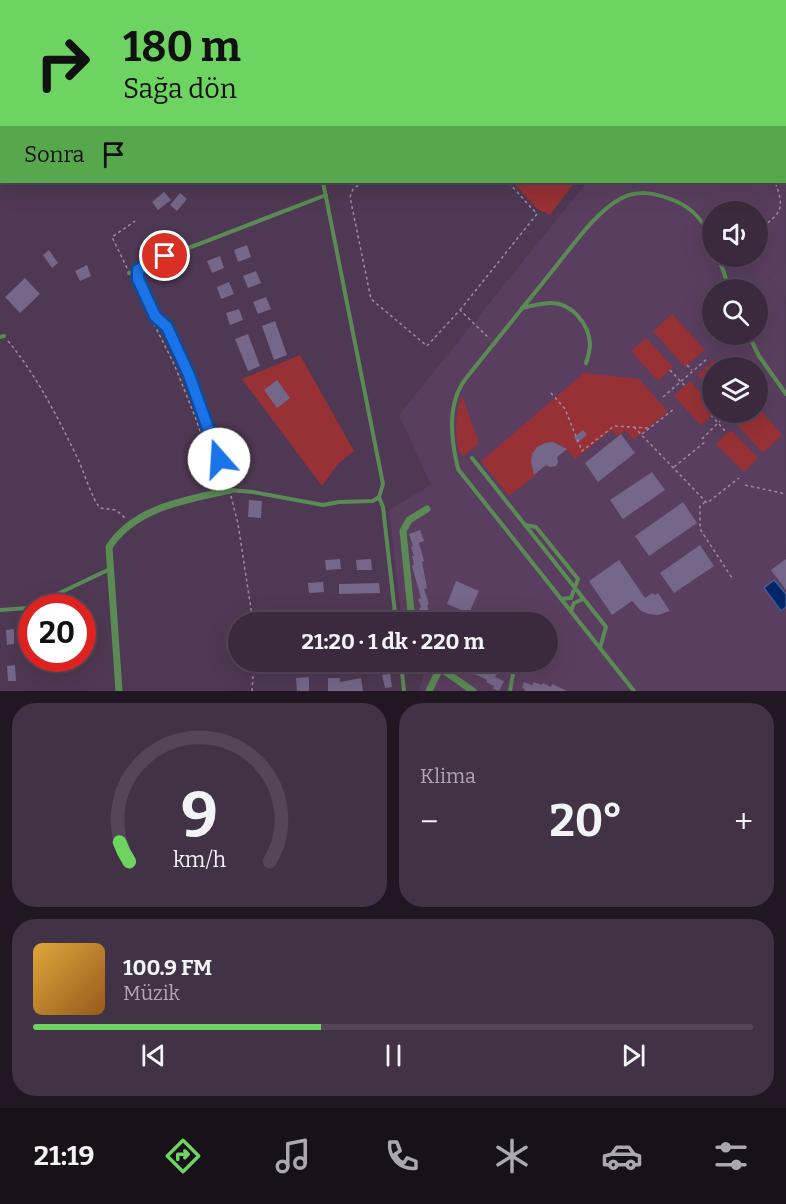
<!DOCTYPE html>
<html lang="tr">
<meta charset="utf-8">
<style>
:root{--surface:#3b2a3e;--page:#423245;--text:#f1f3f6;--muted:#aca7b0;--line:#544658;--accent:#6dd361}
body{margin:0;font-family:Bitter,serif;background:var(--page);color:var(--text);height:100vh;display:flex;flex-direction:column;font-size:22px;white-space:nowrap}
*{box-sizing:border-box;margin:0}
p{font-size:20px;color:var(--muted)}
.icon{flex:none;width:33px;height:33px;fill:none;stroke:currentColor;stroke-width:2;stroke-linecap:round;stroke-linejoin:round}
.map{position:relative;height:691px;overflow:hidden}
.side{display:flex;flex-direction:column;gap:12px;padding:12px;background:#201722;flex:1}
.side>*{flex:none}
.hud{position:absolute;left:0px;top:0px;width:786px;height:183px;box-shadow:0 6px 24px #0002,0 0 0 2px var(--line);background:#6dd361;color:#111;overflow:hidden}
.fabs{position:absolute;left:702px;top:201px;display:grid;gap:12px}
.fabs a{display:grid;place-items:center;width:66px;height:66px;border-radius:50%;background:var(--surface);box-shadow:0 6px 24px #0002,0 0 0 2px var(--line);font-size:30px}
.speed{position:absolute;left:18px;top:594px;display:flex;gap:12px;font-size:30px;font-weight:700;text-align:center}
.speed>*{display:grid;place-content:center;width:78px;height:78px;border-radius:50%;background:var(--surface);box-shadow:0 6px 24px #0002,0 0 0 2px var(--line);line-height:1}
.speed .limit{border:9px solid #d22;background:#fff;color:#111}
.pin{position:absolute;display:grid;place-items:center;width:51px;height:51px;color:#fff;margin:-26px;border:3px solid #fff;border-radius:50%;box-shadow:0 2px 6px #0007}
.me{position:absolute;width:66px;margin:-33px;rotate:341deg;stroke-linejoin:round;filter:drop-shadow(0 0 4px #0008)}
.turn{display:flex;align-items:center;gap:21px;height:126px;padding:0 24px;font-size:27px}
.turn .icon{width:78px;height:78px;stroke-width:2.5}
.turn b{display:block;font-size:42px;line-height:51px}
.then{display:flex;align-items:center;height:57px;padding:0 24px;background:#0003;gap:12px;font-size:22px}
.big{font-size:45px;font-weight:700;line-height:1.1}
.side .tile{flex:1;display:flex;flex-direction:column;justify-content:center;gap:9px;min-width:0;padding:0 21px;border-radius:24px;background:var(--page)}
.side .dial{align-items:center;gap:0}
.dial svg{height:156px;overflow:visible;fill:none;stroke:var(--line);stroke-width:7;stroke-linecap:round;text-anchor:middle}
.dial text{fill:var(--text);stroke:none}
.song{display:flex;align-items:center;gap:18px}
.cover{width:72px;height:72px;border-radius:9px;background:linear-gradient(135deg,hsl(40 70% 55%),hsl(30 70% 35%))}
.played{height:6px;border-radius:3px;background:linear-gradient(90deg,var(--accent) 40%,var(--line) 40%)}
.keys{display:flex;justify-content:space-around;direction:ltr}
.heat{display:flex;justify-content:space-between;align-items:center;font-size:33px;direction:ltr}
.side .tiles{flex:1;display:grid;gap:12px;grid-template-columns:1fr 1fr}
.tile:last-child{grid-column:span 2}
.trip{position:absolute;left:228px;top:612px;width:330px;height:60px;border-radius:30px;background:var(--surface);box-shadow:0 6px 24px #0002,0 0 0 2px var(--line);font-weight:700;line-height:60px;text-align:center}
.tabs{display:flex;height:96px;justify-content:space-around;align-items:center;background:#181119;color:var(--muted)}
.tabs .icon{width:42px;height:42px}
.tabs .on{color:var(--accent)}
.tabs b{font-size:27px;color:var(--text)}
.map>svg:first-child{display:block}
.built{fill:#5a3e5f;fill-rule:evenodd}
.green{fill:#973135}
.water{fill:#03266b;stroke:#465a90;stroke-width:1.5}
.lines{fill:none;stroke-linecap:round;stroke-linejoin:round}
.stream{stroke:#465a90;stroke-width:2}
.building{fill:#746789}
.path{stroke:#9d8aa0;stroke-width:1.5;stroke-dasharray:3 3;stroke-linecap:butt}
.service{stroke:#5a8b54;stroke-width:4}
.minor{stroke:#5a8b54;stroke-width:7}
.primary{stroke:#68d15c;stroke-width:10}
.route-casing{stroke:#114b97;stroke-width:15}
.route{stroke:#1a73e8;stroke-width:10}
</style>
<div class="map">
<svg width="786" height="691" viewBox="0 0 786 691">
<rect width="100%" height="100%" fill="#4f3853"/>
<!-- built -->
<path class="built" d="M0 0H89L90 1 2 2 0 71Z
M785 99 786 691H419L424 674 417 662H548V622H402L389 510 431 485 399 415 587 182H784ZM712 212H758V256H712ZM712 290H758V334H712ZM712 368H758V412H712Z"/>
<!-- green -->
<path class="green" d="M513 182H575L550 215 536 208Z
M672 314 705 350 685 367 653 331Z
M646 338 673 367 658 381 631 351Z
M300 355 354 451 338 464 322 486 242 379Z
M713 360 720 367 712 368V391L697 375Z
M584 373 639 379 668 412 633 440 625 430 617 436 612 430 575 459C564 445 554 437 537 447L533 471 536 475 509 496 481 461Z
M690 381 712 405 714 413 701 425 674 396Z
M462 395 479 443 464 456 460 454C454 435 455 414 462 395Z
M758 407 782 435 763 453 730 417 735 413 758 412Z
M731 430 758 458 744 472 716 444Z"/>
<!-- water -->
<path class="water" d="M774 580 786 594V607L781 611 764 588Z"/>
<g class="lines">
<!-- stream -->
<path class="stream" d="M608 0 610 2
M784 99 786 100
M784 129 786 124
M784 169 786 171"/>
</g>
<!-- building -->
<path class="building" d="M164 192 171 200 158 210 152 202Z
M180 193 187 199 177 211 170 205Z
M247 245 251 257 238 262 234 250Z
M49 250 58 263 52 268 43 255Z
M220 256 224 268 212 273 207 261Z
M87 265 91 276 80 281 75 271Z
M256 271 261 283 248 288 243 276Z
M25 278 40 294 20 313 5 297Z
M229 282 234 294 221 299 217 287Z
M266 297 271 309 258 314 253 302Z
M239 309 243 320 230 325 226 313Z
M275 321 287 355 274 360 262 326Z
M248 334 260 366 248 371 235 339Z
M277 380 290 398 277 408 264 390Z
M583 430 587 435 577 443 574 437Z
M621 434 635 453 598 482 585 463Z
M553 442 567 449 557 457 558 462 556 466 550 467 546 465 534 475 531 462 532 454 537 447 545 443Z
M652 472 665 490 623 519 610 500Z
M249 500 262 501 261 518 248 517Z
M683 502 697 523 649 556 635 536Z
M420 530 424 541 419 543 424 561 422 562 427 588 424 589 429 604 427 605 432 622H421L419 617 422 616 419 608 421 607 418 599 421 598 412 566 414 565 412 556H414L411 547 413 546 409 534Z
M700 545 714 566 674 593 660 573Z
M340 559 341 569 326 570 325 560Z
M371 559 372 570H357L356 560Z
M786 559V590L771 570Z
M619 560 645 598 652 593 655 595 658 593 670 611 658 615 649 614 641 611 632 601 612 615 589 581Z
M456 581 479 591 469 613 447 604Z
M323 582 324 592 309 593 308 583Z
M379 583 380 593 339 594V584Z
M14 629V644L7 645 6 630Z
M457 662H476L489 669 488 671 497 674 495 677 504 681 499 691 493 689 494 686 486 682 487 680 471 672 472 669Z
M15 665 16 681H8L7 666Z
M390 674 392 687 385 688 382 675Z
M309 677V691H297L296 678Z
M328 678H340V682L361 678 363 691H328Z
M524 682 532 685 534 682 542 685 543 683 551 687 552 684 567 691H524L525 689 522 688Z"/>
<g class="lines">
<!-- path -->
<path class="path" d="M594 0 597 2
M556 2 557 0
M784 106H786
M363 182 353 189 350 197 371 299 427 346 460 310 490 339
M758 230C780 214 786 210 775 182
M127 268 112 237 135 221
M460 310 537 214 508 182
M154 324 174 364 196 419 218 486
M8 341C37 376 57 416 77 457 84 471 91 497 100 508L116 510 125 518
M687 365 692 370
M670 370 685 386
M551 393 565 409 582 451 614 426 650 428
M663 397 708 358
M732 412 734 414
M711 415 727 433
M634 427 707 503 739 478
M642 434 674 409
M702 439 729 412
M674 467 705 442
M745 485 786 494
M231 496 238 524 253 622
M705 502 700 506V529L732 578
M252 691 254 662"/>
<!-- service -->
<path class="service" d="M287 0V2
M780 0 782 2
M323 182 383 484 379 497 383 507 396 622
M326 195 147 264 138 270V279L155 316 167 327 189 375 230 490 253 492 323 505 339 502 373 501 379 497
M718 256 730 290
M129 273 138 270
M522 308C531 306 541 303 551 303 572 303 589 324 590 344 590 350 588 357 586 363
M748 334 759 356 786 394
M0 337 4 336
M472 458 606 627 600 648
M525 525 536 527 578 579 571 598 561 599
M0 610 28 608 110 569
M571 611 574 603 583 599
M401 662 404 691
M510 691 514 668
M634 691 458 469C451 439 446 403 467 377 497 340 527 302 557 265 574 244 596 212 620 199 638 189 655 193 673 200 692 207 706 223 712 242"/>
<!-- minor -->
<path class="minor" d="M135 2 138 0
M0 83 2 82
M412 622 403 531 409 520 427 509
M425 662 429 666 440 668 473 691
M119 691 109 547C135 507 186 500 230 490
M429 691 440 668"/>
<!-- primary -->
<path class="primary" d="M645 0 648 2
M784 74 786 75"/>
</g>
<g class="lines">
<!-- route casing -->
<g class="route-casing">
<path id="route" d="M165 256 147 264 138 270V279L155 316 167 327 189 375 219 459"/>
</g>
<!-- route -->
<use href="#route" class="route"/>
</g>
</svg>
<div class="fabs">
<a><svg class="icon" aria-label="sound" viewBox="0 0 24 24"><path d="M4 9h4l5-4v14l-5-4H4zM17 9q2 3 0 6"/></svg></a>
<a><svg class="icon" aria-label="search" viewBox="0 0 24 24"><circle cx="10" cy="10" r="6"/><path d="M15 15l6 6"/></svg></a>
<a><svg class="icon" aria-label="layers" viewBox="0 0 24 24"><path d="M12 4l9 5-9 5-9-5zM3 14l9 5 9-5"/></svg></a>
</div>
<div class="speed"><div class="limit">20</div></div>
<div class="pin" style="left:165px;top:256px;background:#d93025"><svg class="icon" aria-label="arrive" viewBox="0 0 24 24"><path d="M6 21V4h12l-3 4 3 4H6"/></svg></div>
<svg class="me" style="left:219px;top:459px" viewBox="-20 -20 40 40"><circle r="19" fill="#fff"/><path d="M0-13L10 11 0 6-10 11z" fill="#1a73e8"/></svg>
<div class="trip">21:20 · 1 dk · 220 m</div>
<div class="hud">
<div class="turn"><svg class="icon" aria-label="right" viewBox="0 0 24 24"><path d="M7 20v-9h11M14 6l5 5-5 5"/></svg><div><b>180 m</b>Sağa dön</div></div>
<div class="then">Sonra<svg class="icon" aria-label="arrive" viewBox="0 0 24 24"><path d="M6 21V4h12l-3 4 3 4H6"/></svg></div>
</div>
</div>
<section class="side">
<div class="tiles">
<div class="tile dial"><svg viewBox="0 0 100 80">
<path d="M14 69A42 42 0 1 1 86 69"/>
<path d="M14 69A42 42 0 0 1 9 59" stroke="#6dd361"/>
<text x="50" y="56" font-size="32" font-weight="700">9</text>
<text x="50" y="72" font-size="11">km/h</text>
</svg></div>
<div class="tile"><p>Klima</p>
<div class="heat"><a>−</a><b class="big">20°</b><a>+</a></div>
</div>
<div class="tile">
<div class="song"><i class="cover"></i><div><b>100.9 FM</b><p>Müzik</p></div></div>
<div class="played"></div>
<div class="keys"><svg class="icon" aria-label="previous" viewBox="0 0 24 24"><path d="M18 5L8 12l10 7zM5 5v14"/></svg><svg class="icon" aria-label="pause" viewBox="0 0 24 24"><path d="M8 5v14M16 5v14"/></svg><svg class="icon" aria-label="next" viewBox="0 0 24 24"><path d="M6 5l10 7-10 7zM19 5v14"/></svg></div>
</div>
</div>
</section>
<nav class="tabs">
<b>21:19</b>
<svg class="icon on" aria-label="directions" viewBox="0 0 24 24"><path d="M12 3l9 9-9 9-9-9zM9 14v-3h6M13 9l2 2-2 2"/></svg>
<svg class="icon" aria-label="music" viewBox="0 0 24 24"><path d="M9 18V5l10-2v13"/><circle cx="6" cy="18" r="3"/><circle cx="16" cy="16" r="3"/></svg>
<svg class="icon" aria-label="phone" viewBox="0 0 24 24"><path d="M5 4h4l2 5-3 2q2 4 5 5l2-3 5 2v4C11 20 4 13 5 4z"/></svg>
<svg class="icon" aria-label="climate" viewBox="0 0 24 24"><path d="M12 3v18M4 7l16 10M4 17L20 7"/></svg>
<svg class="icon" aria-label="car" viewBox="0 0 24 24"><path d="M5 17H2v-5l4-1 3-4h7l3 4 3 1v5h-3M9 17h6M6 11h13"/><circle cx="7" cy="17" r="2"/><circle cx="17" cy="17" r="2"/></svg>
<svg class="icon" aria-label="filters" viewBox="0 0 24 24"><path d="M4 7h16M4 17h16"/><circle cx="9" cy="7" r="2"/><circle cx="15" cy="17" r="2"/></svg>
</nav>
